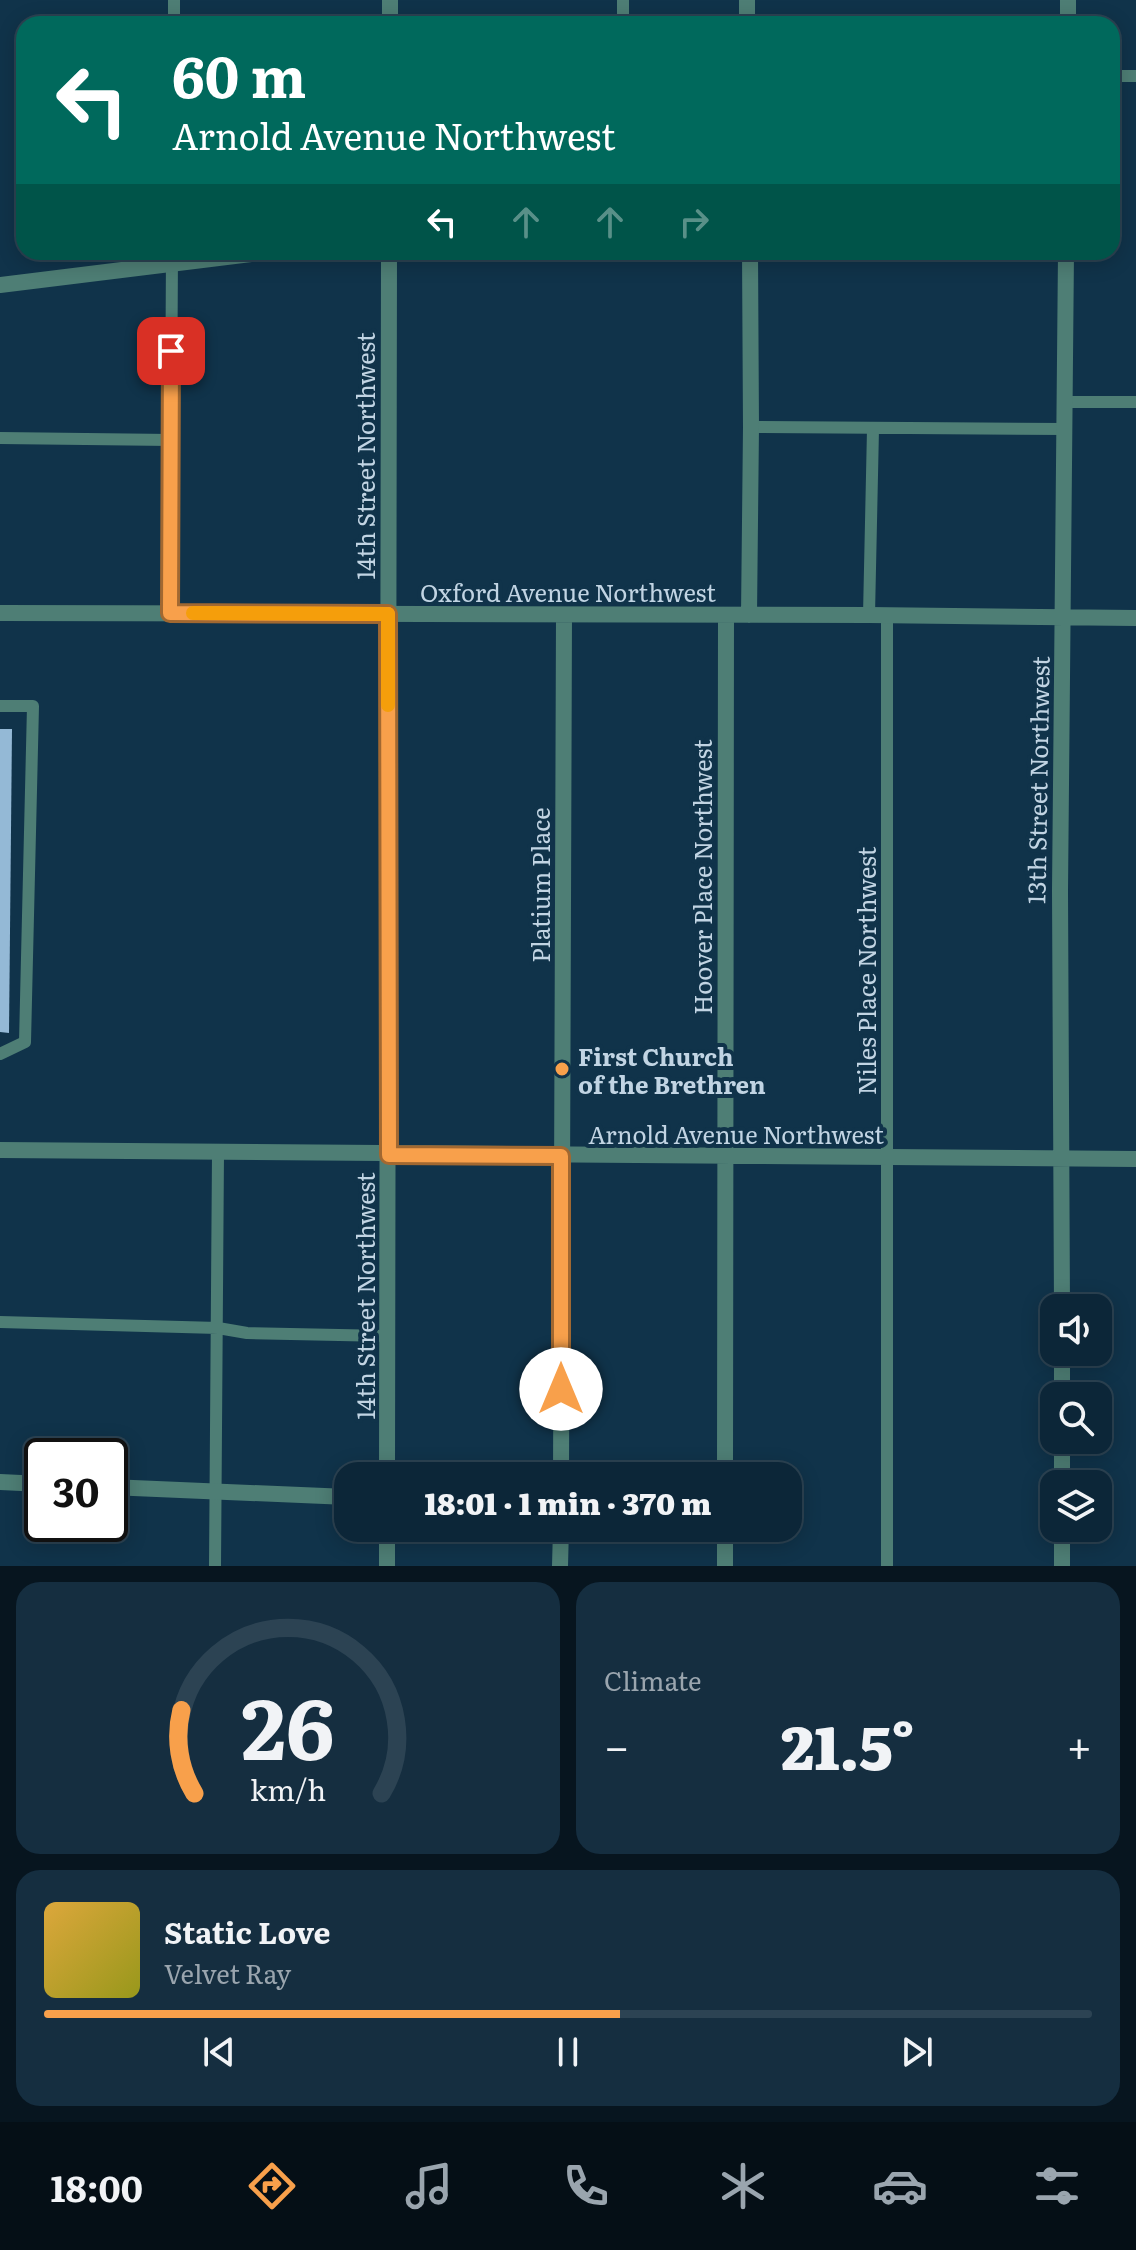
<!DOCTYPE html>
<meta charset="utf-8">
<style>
:root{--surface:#0c2638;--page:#152e40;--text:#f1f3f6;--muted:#9aa5ae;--line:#2c4353;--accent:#f8a04b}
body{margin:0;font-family:Literata,serif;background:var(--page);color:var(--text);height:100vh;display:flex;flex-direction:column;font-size:30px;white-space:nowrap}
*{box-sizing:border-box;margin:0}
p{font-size:26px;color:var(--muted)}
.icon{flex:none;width:44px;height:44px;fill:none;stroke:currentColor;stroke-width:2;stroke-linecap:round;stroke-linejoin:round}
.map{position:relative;height:1566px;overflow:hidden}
.sheet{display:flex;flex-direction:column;gap:16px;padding:16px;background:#07151f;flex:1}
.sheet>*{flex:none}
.banner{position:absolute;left:16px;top:16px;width:1104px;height:244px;border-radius:24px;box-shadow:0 4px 20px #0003,0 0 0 2px var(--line);background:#00695c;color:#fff;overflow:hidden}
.controls{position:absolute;left:1040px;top:1294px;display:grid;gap:16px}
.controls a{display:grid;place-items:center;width:72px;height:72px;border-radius:16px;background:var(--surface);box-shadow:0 4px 20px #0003,0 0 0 2px var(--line);font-size:40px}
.speed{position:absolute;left:24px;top:1438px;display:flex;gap:16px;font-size:40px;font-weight:700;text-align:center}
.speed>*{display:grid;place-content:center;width:104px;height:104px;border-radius:50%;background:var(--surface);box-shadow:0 4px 20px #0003,0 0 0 2px var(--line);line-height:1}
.speed .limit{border:4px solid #111;border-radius:12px;background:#fff;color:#111}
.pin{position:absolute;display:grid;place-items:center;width:68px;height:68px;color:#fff;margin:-34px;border-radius:16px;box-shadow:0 4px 12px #0006}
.me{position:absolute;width:88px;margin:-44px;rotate:0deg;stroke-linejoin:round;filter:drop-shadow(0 0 6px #0008)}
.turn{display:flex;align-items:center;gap:28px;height:168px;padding:0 24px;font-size:36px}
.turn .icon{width:104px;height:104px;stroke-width:2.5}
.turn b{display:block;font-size:56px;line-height:68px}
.lanes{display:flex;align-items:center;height:76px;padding:0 24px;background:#0003;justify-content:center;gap:40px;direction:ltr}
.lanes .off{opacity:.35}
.big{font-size:60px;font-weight:800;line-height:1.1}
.sheet .card{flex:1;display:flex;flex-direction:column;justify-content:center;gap:12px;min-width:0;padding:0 28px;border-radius:24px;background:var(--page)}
.sheet .dial{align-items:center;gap:0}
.dial svg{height:208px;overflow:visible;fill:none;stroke:var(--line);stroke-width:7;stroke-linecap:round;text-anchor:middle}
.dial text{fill:var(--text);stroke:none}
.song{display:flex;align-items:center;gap:24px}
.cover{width:96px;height:96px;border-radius:12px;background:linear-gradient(135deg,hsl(40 70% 55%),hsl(60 70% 35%))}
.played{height:8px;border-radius:4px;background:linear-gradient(90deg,var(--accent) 55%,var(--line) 55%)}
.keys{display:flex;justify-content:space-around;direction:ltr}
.heat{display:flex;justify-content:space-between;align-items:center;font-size:44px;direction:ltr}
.sheet .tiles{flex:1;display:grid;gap:16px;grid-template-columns:1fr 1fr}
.card:last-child{grid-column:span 2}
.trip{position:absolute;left:334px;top:1462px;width:468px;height:80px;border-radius:24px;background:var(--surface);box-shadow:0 4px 20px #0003,0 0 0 2px var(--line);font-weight:800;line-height:80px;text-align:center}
.menu{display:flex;height:128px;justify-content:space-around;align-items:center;background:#050f16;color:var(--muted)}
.menu .icon{width:56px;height:56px}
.menu .current{color:var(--accent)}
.menu b{font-size:36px;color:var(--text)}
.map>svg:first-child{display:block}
.building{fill:#94b9d6}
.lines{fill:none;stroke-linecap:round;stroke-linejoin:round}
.lane{stroke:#4e7e75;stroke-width:12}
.street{stroke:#4e7e75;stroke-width:16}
.route-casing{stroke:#a16831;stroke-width:20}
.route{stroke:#f8a04b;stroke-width:14}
.slow{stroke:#f59e0b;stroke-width:14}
.poi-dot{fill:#f8a04b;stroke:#10334a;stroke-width:3}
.labels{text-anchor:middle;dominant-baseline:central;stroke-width:8;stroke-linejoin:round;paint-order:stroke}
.street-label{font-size:24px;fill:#c1d4e3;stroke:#10334a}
.poi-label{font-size:24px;font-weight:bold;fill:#c1d4e3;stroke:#10334a;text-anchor:start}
</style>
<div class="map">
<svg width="1136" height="1566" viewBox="0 0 1136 1566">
<rect width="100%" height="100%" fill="#10334a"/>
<!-- building -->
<path class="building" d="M0 729H12L9 1033 0 1032Z"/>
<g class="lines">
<!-- lane -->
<path class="lane" d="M174 24V0
M623 24V0
M1112 76H1136
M1066 402H1136
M751 427 1065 429
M0 438 171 440
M170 613 172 252
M869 615 873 429
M0 706H33L25 1042 0 1054
M0 1322 218 1328 247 1333 388 1336
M215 1566 218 1153
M887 1566V615"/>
<!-- street -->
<path class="street" d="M1068 0V24
M390 24V0
M747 24V0
M0 285 267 252
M0 613 869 615 1136 618
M749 615 751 427 750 252
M0 1150 1136 1159
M1062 1308 1060 891 1066 252
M1062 1352V1396
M1062 1440V1484
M387 1476 389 252
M561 1476 564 615
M725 1476 726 615
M0 1482 42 1484
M110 1487 348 1497
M1062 1528V1566
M387 1566V1528
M560 1566 561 1528
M725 1566V1528"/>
</g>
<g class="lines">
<!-- route casing -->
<g class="route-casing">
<path id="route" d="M171 351 170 613 388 614 389 1155 561 1156V1389"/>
</g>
<!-- route -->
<use href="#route" class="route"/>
<!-- slow -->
<path class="slow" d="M193 613 388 614V705"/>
</g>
<!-- markers -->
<circle class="poi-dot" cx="562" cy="1069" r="8"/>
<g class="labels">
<!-- street labels -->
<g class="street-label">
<text transform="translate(364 456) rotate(-90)">14th Street Northwest</text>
<text x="568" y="591">Oxford Avenue Northwest</text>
<text transform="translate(1037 780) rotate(-89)">13th Street Northwest</text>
<text transform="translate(701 877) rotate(-90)">Hoover Place Northwest</text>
<text transform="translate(539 885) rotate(-90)">Platium Place</text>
<text transform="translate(865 971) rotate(-90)">Niles Place Northwest</text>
<text x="736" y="1133">Arnold Avenue Northwest</text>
<text transform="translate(364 1296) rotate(-90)">14th Street Northwest</text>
</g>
<!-- poi labels -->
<g class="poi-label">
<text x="578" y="1055">First Church<tspan x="578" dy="28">of the Brethren</tspan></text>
</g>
</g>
</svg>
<div class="controls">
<a><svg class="icon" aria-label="sound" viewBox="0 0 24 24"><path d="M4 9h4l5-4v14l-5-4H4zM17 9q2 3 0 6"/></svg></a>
<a><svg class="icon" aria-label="search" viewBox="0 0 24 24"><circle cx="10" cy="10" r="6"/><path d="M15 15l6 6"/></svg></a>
<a><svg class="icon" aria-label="layers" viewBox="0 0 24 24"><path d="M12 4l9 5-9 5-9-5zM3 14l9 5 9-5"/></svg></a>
</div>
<div class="speed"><div class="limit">30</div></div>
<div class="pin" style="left:171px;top:351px;background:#d93025"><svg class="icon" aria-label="arrive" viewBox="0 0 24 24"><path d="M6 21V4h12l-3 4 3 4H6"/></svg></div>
<svg class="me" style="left:561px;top:1389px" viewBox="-20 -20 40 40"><circle r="19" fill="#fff"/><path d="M0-13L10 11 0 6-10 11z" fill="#f8a04b"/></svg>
<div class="trip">18:01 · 1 min · 370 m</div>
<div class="banner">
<div class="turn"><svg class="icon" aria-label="left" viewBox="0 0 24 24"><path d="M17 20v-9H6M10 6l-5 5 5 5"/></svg><div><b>60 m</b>Arnold Avenue Northwest</div></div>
<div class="lanes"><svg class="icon" aria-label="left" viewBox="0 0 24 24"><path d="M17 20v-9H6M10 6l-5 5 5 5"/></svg><svg class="icon off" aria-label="ahead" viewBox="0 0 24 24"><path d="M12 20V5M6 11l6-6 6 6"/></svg><svg class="icon off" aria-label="ahead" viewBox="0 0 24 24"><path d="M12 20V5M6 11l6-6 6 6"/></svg><svg class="icon off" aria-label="right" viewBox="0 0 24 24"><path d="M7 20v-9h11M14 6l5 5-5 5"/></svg></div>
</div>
</div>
<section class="sheet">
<div class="tiles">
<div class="card dial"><svg viewBox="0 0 100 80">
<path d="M14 69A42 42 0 1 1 86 69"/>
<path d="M14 69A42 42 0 0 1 9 37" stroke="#f8a04b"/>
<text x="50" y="56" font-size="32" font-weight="700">26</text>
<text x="50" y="72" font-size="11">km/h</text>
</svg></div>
<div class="card"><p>Climate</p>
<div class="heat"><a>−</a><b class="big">21.5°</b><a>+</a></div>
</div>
<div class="card">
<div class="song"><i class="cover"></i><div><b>Static Love</b><p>Velvet Ray</p></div></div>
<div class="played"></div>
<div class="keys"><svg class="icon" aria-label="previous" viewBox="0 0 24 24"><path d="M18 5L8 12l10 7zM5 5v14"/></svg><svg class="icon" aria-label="pause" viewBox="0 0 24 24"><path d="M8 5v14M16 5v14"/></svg><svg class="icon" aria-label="next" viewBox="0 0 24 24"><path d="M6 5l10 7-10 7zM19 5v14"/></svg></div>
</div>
</div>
</section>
<nav class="menu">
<b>18:00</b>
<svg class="icon current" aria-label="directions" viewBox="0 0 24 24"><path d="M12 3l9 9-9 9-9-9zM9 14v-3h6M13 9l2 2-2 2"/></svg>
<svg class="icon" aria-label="music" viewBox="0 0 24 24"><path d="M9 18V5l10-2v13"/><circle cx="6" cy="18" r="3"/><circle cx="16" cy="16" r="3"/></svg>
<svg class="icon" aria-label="phone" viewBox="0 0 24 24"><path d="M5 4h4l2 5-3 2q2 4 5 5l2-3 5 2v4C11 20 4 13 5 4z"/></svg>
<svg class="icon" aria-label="climate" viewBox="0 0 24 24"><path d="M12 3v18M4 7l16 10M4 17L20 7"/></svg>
<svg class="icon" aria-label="car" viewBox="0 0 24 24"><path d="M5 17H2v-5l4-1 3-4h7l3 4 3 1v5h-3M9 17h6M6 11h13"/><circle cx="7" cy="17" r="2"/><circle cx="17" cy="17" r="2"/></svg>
<svg class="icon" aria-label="filters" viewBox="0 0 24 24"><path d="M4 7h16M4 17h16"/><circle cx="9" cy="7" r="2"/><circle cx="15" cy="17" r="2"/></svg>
</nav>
